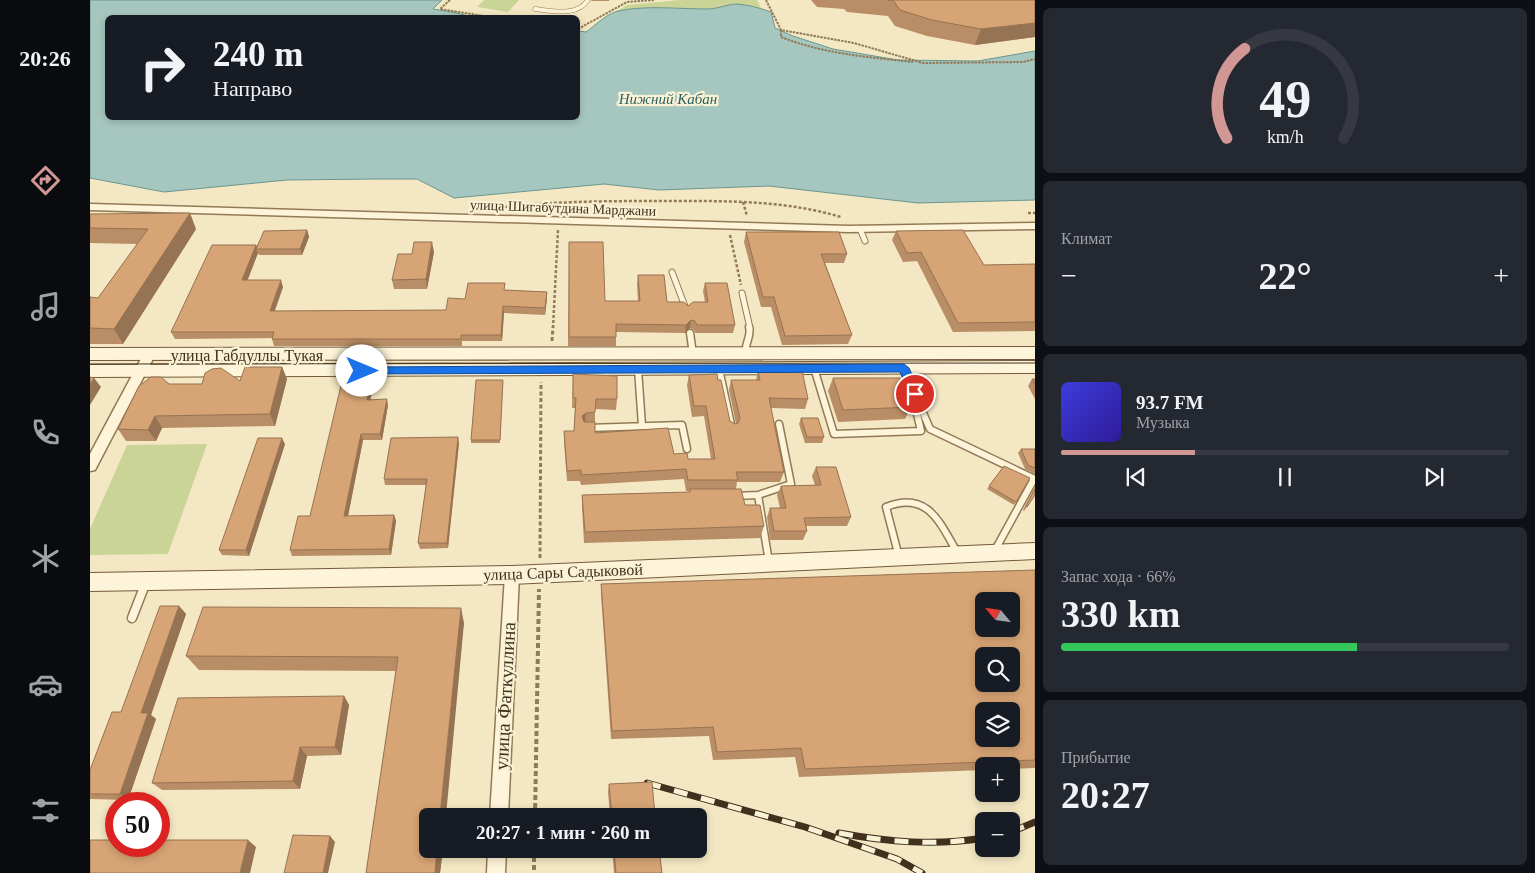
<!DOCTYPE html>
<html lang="ru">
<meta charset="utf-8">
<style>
:root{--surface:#171b24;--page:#242831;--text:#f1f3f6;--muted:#9ea1a6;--line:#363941;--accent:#d19795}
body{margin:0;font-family:"Times New Roman",serif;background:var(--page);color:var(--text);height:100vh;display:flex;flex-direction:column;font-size:19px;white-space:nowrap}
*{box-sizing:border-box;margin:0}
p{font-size:16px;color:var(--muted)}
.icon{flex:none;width:28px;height:28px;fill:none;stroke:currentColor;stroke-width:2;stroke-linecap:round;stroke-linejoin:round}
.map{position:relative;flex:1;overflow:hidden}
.details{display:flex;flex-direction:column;gap:8px;padding:8px;background:#0d0f14;width:500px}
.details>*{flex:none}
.hud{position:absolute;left:15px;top:15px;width:475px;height:105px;border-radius:8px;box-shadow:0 2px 8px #0003;background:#171b24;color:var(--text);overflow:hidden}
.needle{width:32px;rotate:299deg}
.buttons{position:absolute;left:885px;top:592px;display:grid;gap:10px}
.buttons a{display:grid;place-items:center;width:45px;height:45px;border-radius:8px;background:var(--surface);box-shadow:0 2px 8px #0003;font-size:25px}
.speed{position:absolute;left:15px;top:792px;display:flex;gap:10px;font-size:25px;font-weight:700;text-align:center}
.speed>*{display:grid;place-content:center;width:65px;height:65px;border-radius:50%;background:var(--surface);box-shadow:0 2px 8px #0003;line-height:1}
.speed .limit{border:8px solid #d22;background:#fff;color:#111}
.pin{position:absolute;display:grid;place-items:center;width:42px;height:42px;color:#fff;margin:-21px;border:2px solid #fff;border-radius:50%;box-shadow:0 1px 5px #0007}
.me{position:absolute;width:55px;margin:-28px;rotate:90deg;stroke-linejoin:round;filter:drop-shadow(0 0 4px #0008)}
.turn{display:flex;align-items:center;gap:18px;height:105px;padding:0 25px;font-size:22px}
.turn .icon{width:65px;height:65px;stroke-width:2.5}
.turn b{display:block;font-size:35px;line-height:42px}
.big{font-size:38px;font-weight:700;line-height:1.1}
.details .widget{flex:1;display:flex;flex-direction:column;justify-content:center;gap:8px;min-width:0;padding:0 18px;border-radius:8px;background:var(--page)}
.details .dial{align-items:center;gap:0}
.dial svg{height:130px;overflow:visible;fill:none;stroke:var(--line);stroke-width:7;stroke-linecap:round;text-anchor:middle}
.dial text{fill:var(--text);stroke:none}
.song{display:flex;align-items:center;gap:15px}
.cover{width:60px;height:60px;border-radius:8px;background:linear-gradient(135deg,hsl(240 70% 55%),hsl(250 70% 35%))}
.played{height:5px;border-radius:2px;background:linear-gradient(90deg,var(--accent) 30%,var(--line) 30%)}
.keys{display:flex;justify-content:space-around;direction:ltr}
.heat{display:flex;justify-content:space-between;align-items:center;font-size:28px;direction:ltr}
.charge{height:8px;border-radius:4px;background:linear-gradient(90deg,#34c759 66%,var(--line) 0)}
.trip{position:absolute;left:329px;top:808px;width:288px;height:50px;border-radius:8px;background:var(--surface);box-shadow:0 2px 8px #0003;font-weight:700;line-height:50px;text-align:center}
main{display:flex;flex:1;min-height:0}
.tab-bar{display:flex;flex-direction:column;width:90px;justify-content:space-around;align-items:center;background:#090b0e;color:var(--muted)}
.tab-bar .icon{width:35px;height:35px}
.tab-bar .on{color:var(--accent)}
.tab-bar b{font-size:22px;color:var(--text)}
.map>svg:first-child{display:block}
.green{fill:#c9d496}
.water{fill:#a6c7bf;stroke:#6b968e}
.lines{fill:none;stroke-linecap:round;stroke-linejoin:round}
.lane-far3-casing{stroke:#927a57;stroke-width:5}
.lane-far2-casing{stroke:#927a57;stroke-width:7}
.lane-far1-casing{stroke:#927a57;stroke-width:9}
.lane-casing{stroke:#927a57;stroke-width:11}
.street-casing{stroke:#927a57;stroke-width:3}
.secondary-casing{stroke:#745a3a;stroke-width:2}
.path-far3{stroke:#927a57;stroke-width:2;stroke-dasharray:2.5 1;stroke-linecap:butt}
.path-far2{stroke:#927a57;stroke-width:2.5;stroke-dasharray:3 2;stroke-linecap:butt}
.path-far1{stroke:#927a57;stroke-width:3;stroke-dasharray:4 2.5;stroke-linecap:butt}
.path{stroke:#927a57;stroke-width:4;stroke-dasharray:5 3;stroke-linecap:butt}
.lane-far3{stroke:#fdf4d9;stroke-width:4}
.lane-far2{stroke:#fdf4d9;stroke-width:5}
.lane-far1{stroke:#fdf4d9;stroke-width:6}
.lane{stroke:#fdf4d9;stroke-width:8}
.street{fill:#fdf4d9;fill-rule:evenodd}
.secondary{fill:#fdf4d9;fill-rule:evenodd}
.tram{stroke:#40301d;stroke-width:1}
.rail-casing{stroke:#40301d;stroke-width:7}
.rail{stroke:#faf2d5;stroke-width:5;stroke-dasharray:14;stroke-linecap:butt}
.wall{fill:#b98d65}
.shaded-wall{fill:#967352}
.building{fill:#d7a475;stroke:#967352;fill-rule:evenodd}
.route{fill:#1a73e8;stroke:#114b97}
.labels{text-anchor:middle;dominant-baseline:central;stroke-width:4.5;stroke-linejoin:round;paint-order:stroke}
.far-street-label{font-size:14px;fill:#40301d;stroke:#faf2d5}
.far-water-label{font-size:15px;font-style:italic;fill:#2a6161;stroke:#faf2d5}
.street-label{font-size:16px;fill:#40301d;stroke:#faf2d5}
.near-street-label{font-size:19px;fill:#40301d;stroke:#faf2d5}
</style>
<main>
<nav class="tab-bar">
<b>20:26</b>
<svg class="icon on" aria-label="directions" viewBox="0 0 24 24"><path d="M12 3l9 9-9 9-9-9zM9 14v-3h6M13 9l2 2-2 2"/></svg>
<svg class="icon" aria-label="music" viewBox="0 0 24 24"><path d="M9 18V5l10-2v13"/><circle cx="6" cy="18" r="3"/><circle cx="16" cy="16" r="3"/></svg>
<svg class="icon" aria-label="phone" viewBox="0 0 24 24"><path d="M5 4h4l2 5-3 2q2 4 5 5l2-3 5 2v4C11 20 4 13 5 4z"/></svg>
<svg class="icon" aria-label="climate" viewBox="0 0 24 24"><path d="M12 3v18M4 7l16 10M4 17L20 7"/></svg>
<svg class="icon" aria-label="car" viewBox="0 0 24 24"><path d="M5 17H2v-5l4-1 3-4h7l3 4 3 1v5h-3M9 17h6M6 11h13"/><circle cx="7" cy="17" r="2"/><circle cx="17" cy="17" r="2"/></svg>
<svg class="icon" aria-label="filters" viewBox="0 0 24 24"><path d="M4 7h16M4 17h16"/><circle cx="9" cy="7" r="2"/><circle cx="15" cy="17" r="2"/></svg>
</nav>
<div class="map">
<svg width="945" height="873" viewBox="0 0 945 873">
<rect width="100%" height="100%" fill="#f4e8c4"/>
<!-- green -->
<path class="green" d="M394 0H429L418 12 387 7Z
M590 0H667L671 8 644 4 636 7 619 9 573 8 527 11 537 5Z
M117 444 78 554 0 555V529L37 445Z"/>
<!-- water -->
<path class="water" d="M0 0H352L343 9 362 12 383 17 18 18V118H488V31L496 32C506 25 516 14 528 11 557 5 588 9 617 9 627 9 639 4 647 4 659 5 670 8 681 12L685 28 703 36 743 49 808 60 888 61 945 51V200L828 203 679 186 569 190 514 184 364 198 327 179H288L197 180 74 192 0 178Z"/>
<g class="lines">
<!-- lane-far3 casing -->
<g class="lane-far3-casing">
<path id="lane-far3" d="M445 9C463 11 487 17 498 0"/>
</g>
<!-- lane-far2 casing -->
<g class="lane-far2-casing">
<path id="lane-far2" d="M770 229 775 241
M582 272 596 309
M652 293 660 328"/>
</g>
<!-- lane-far1 casing -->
<g class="lane-far1-casing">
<path id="lane-far1" d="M600 333 603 354
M656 353C654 343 662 337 659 327
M724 368 744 434 831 431 818 376
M548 369 552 426
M629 369 642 429
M824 392 840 429 945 479
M497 428 592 425 597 449
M644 496 668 495
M904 552 944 479
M809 557 796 507C838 490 850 523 868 554
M679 562 668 495 701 484 689 424"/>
</g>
<!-- lane casing -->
<g class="lane-casing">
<path id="lane" d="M42 618 56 582"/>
</g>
<!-- street casing -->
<g class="street-casing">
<path id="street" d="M0 204 759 226 945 223V229L759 232 0 210Z
M59 351 65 355 5 470 0 471V454L53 355Z
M422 569 427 571 429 575 418 816H400L415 575 417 571Z
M398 849H416L415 873H397Z"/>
</g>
<!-- secondary casing -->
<g class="secondary-casing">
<path id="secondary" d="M945 347V359L0 360V348Z
M945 361V373L0 377V365Z
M945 543V559L422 584 0 591V573L422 566Z"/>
</g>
<!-- path-far3 -->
<path class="path-far3" d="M360 0 350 9 406 18
M676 0 691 30 764 43 833 63 933 62 945 59
M488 29 537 2 564 0
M691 30V37C734 54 778 57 823 62"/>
<!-- path-far2 -->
<path class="path-far2" d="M653 202 657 216
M414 207C468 201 523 201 577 201 636 201 694 200 751 217
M938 213H945
M640 235 651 285
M463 328 468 230"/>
<!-- path-far1 -->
<path class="path-far1" d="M462 341 463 327
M450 558 451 382"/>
<!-- path -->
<path class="path" d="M445 816 449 589
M444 849V873"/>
<!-- lane-far3 -->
<use href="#lane-far3" class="lane-far3"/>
<!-- lane-far2 -->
<use href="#lane-far2" class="lane-far2"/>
<!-- lane-far1 -->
<use href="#lane-far1" class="lane-far1"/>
<!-- lane -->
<use href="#lane" class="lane"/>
<!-- street -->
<use href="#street" class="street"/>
<!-- secondary -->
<use href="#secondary" class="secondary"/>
<!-- tram -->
<path class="tram" d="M0 364 945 363"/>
<!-- rail casing -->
<g class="rail-casing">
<path id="rail" d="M557 783 715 827 807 859 832 873
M921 832 945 822
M749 833C798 842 845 846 894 838"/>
</g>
<!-- rail -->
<use href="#rail" class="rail"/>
</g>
<!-- wall -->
<path class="wall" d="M501 0H519V1H502Z
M721 0H945V37L885 45 837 36 805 26 798 16 757 12 754 9 727 7Z
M0 214 106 229 33 344H0V297L8 298 47 244 0 243Z
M217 230 219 237 212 255H169L168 253 157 280 193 287 185 311 356 310 375 299 415 290 457 292V298L455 315 414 313 412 341H372V346H184L182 339V338L85 339 81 332 166 245 167 247Z
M806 231 894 265 945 264V331L863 332 827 261 813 262 802 240Z
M656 232 757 254 754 263H735L762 335 758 344 692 345 681 307H671L654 242Z
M479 242 515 301H548L547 284 548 275 577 302 598 306 615 302 613 291 615 283 645 325 643 333H605L604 330 600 328 595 333 526 332V346H478Z
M344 252 337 289H304L302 280 322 254Z
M192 367 197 379 185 426 72 428 66 441H36L28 429 79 384H112L150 381Z
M668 371 718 399 715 409 681 408 694 472 690 482H647L646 489 655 505 674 526 670 538 494 543 492 507V495L599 492V491H596L594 479 491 485 490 481H477L474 442V431H484L485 408H482L483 374 527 399 526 410 505 409V433L598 459H621L614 416 602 417 597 385 599 375 628 380 640 421 645 424H646L639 390 641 380H666Z
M743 378 821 407 815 419 748 422 738 391Z
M942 379H945V399L938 386Z
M413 380 410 443H381V440Z
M284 383 280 399 298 405 292 440H273L258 516 304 515 306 521 301 555 202 556 200 550 220 516Z
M711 418 734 437 732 443H715L709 424Z
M369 443 358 548 330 549 328 543 336 485H295L294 479Z
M195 444 159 556 132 555 129 550Z
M931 449H945V474L935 469 928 453Z
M914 466 926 502 924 505 897 489Z
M726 467 761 517 757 526H716L717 531 713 540H680L677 517 680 508H690L687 495 691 486 725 485 722 476Z
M945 487V495L934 511 933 510Z
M945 570V768L921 769V766H894V770L709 777 705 757 623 760 619 736 521 739 511 594V584Z
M89 606 96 614 61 715 66 719 38 800 0 799V770L31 712Z
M374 623 338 849H353L350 873H276L306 671 109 670 96 656Z
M254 696 259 705 251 755 217 756 210 789 72 790 62 783Z
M519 784 565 816H520L518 792Z
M522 849H569L572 873H524Z"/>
<!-- shaded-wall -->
<path class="shaded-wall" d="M945 23V37L885 45 891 29Z
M100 213 106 229 33 344 24 329Z
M217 230 219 237 212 255 210 249Z
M342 242 344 252 337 289 336 279Z
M166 245 168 249H166L168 253 155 287 152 280Z
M191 280 193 287 182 317 180 311Z
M457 292V298L455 315V308Z
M413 306 414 313 412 341 411 335Z
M601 320 600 328 595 333 596 325Z
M192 367 197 379 185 426 180 414Z
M282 377 284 383 279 406 277 400Z
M4 378 11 387 0 405V385Z
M297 399 298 405 292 440 290 434Z
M496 413 495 423 491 426 492 416Z
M65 416 72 428 66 441 58 430Z
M271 434 273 440 257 521 254 516Z
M368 437 369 443 358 548 357 543Z
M192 438 195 444 159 556 156 550Z
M304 515 306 521 301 555 299 549Z
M89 606 96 614 61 715 66 719 38 800 30 794 51 713Z
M371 608 374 623 356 816H350Z
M254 696 259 705 251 755 245 747Z
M210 747 217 756 210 789 203 781Z
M240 836 245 842 238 873H233Z
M158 840 166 847 160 873H150Z
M347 849H353L350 873H345Z"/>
<!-- building -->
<path class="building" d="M798 0H945V23L891 29 842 20 810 10 803 0Z
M100 213 24 329 0 328V297L8 298 58 229 0 228V214Z
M217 230 210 249H166L174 231Z
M873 230 894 265 945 264V322L868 323 831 252 817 253 806 231Z
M656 232H749L757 254H731L762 335 695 336 684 297H673Z
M324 242H342L336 279 302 280 308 254H322Z
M479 242H513L515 301H550L548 275H574L577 302H594L598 306 603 302H618L615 283H637L645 325H607L605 321 601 320 596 325 526 324V337H479Z
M122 245H166L152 280H191L180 311 356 310 358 298 375 299 378 283H415L414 290 457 292 455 308 413 306 411 335H371V339H182L184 332H81Z
M155 367H192L180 414 65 416 58 430 28 429 49 386 61 377H71L79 384H112L115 373 122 369 131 368 150 381Z
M712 370 718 399 679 398 694 472H646L648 480H598L596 469 491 475V470L477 471 474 431H484L486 398H483V374L527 376V399H506L505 412 496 413 492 416 494 422H505V433L578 428 584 454 597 453 598 459H625L616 406H604L599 375 627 374 628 380H631L640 421 645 424 648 423 650 418 641 380H670L668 371Z
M0 377 4 378 0 385Z
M253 377H282L277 400 297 399 290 434H271L254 516 304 515 299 549 200 550 208 516H220Z
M743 378H810L821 407 753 410Z
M942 379H945V385Z
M386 380H413L410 440H381Z
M711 418H728L734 437H717Z
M368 437 357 543H328L337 479H294L301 438Z
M168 438H192L156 550H129Z
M931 449H945V468L938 465Z
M914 466 940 478 926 502 899 486Z
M726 467H746L761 517 714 518 717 531H684L680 508H696L691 486 731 485Z
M600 489H651L655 505H670L674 526 495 532 492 495 600 492Z
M945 489V495L937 507 936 506Z
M945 570V760L715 769 711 748 627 752 623 727 522 731 511 584ZM894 601H921V629H894ZM894 656H921V684H894ZM894 711H921V739H894Z
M70 606H89L51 713H58L30 794H0V770L22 712H31Z
M113 607 371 608 350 816H338V849H347L345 873H276L308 657 96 656Z
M254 696 245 747H210L203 781 62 783 88 698Z
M562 782 565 816H522L519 784Z
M203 835 240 836 233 873H194Z
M0 840H26V846H69V840H158L150 873H0Z
M524 849H569L572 873H526Z"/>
<!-- route -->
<path class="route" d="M814 364 819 368 831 394 829 397H821L810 372 272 374 266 371 272 367Z"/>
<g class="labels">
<!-- far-street labels -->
<g class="far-street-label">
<text transform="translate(473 208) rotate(2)">улица Шигабутдина Марджани</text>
</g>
<!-- far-water labels -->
<g class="far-water-label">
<text x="578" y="99">Нижний Кабан</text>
</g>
<!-- street labels -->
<g class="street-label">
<text x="157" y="355">улица Габдуллы Тукая</text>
<text transform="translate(473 572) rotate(-2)">улица Сары Садыковой</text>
</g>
<!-- near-street labels -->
<g class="near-street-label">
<text transform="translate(415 696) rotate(-87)">улица Фаткуллина</text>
</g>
</g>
</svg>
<div class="buttons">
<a><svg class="needle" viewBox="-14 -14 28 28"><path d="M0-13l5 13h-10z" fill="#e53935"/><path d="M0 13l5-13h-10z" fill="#9ea1a6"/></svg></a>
<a><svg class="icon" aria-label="search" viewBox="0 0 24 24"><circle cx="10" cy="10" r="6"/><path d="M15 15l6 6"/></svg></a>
<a><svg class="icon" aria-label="layers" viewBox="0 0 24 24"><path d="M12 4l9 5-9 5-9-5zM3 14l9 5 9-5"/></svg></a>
<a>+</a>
<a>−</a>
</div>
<div class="speed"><div class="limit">50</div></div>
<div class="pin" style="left:825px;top:394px;background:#d93025"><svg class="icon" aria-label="arrive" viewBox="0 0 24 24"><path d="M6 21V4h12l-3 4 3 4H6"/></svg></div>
<svg class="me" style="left:272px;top:371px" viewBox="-20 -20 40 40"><circle r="19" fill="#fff"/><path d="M0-13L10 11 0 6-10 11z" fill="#1a73e8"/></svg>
<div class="trip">20:27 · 1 мин · 260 m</div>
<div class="hud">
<div class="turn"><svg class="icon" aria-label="right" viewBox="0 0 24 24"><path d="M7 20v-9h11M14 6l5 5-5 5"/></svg><div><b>240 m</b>Направо</div></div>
</div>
</div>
<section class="details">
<div class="widget dial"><svg viewBox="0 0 100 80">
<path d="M14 69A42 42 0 1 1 86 69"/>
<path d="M14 69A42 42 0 0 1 25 14" stroke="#d19795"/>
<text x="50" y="56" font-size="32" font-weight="700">49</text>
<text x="50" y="72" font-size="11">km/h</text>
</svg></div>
<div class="widget"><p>Климат</p>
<div class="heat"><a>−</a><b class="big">22°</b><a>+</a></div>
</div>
<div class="widget">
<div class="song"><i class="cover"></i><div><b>93.7 FM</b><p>Музыка</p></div></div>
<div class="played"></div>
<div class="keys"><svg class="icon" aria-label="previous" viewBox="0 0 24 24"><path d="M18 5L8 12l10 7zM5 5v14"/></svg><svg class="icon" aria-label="pause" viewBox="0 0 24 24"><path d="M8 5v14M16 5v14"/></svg><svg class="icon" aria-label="next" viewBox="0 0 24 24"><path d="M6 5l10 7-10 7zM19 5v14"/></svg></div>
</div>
<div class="widget"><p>Запас хода · 66%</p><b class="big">330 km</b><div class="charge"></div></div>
<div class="widget"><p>Прибытие</p><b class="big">20:27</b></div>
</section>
</main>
